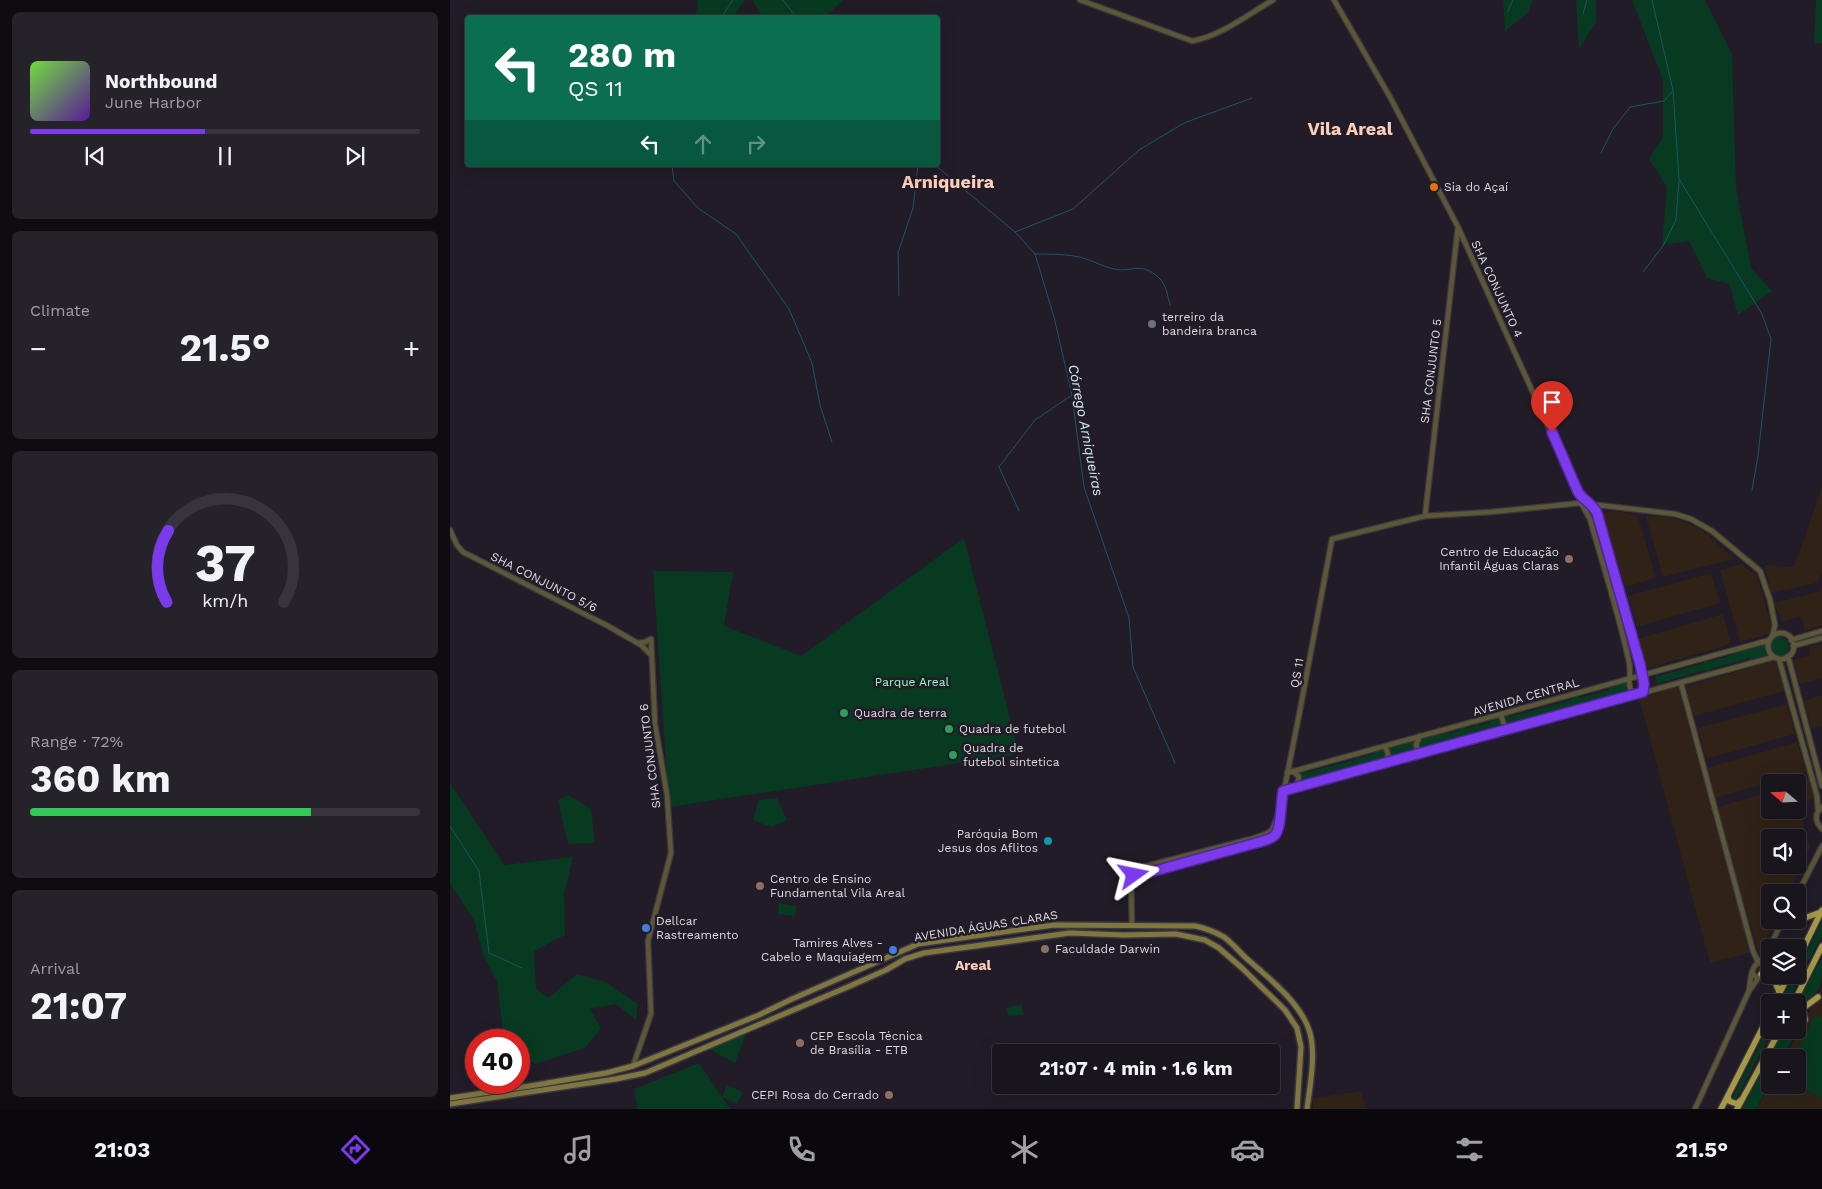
<!DOCTYPE html>
<meta charset="utf-8">
<style>
:root{--surface:#19151d;--page:#26222a;--text:#f1f3f6;--muted:#9f9fa4;--line:#37343b;--accent:#7c3aed}
body{margin:0;font-family:"Work Sans",sans-serif;background:var(--page);color:var(--text);height:100vh;display:flex;flex-direction:column;font-size:19px;white-space:nowrap}
*{box-sizing:border-box;margin:0}
p{font-size:16px;color:var(--muted)}
.icon{flex:none;width:28px;height:28px;fill:none;stroke:currentColor;stroke-width:2;stroke-linecap:round;stroke-linejoin:round}
.map{position:relative;flex:1;overflow:hidden}
.panel{display:flex;flex-direction:column;gap:12px;padding:12px;background:#0e0c10;width:450px}
.panel>*{flex:none}
.banner{position:absolute;left:15px;top:15px;width:475px;height:152px;border-radius:5px;box-shadow:0 5px 20px #0002,0 0 0 1px var(--line);background:#0b6e4f;color:#fff;overflow:hidden}
.needle{width:32px;rotate:289deg}
.tools{position:absolute;left:1311px;top:774px;display:grid;gap:10px}
.tools a{display:grid;place-items:center;width:45px;height:45px;border-radius:5px;background:var(--surface);box-shadow:0 5px 20px #0002,0 0 0 1px var(--line);font-size:25px}
.speed{position:absolute;left:15px;top:1029px;display:flex;gap:10px;font-size:25px;font-weight:700;text-align:center}
.speed>*{display:grid;place-content:center;width:65px;height:65px;border-radius:50%;background:var(--surface);box-shadow:0 5px 20px #0002,0 0 0 1px var(--line);line-height:1}
.speed .limit{border:8px solid #d22;background:#fff;color:#111}
.pin{position:absolute;display:grid;place-items:center;width:42px;height:42px;color:#fff;margin:-51px -21px;border-radius:50% 50% 50% 0;rotate:-45deg;box-shadow:0 0 5px #0007}
.pin .icon{rotate:45deg}
.me{position:absolute;width:55px;margin:-28px;rotate:78deg;stroke-linejoin:round;filter:drop-shadow(0 0 4px #0008)}
.turn{display:flex;align-items:center;gap:18px;height:105px;padding:0 20px;font-size:22px}
.turn .icon{width:65px;height:65px;stroke-width:2.5}
.turn b{display:block;font-size:35px;line-height:42px}
.lanes{display:flex;align-items:center;height:48px;padding:0 20px;background:#0003;justify-content:center;gap:25px;direction:ltr}
.lanes .off{opacity:.35}
.big{font-size:38px;font-weight:700;line-height:1.1}
.panel .tile{flex:1;display:flex;flex-direction:column;justify-content:center;gap:8px;min-width:0;padding:0 18px;border-radius:8px;background:var(--page)}
.panel .dial{align-items:center;gap:0}
.dial svg{height:130px;overflow:visible;fill:none;stroke:var(--line);stroke-width:7;stroke-linecap:round;text-anchor:middle}
.dial text{fill:var(--text);stroke:none}
.song{display:flex;align-items:center;gap:15px}
.cover{width:60px;height:60px;border-radius:8px;background:linear-gradient(135deg,hsl(100 70% 55%),hsl(270 70% 35%))}
.played{height:5px;border-radius:2px;background:linear-gradient(90deg,var(--accent) 45%,var(--line) 45%)}
.keys{display:flex;justify-content:space-around;direction:ltr}
.heat{display:flex;justify-content:space-between;align-items:center;font-size:28px;direction:ltr}
.charge{height:8px;border-radius:4px;background:linear-gradient(90deg,#34c759 72%,var(--line) 0)}
.trip{position:absolute;left:542px;top:1044px;width:288px;height:50px;border-radius:5px;background:var(--surface);box-shadow:0 5px 20px #0002,0 0 0 1px var(--line);font-weight:700;line-height:50px;text-align:center}
.menu{display:flex;height:80px;justify-content:space-around;align-items:center;background:#0a080c;color:var(--muted)}
.menu .icon{width:35px;height:35px}
.menu .selected{color:var(--accent)}
.menu b{font-size:22px;color:var(--text)}
main{display:flex;flex:1;min-height:0}
.map>svg:first-child{display:block}
.industrial{fill:#302216;fill-rule:evenodd}
.green{fill:#073a21}
.lines{fill:none;stroke-linecap:round;stroke-linejoin:round}
.stream{stroke:#1a5669;stroke-width:1}
.tertiary-casing{stroke:#3b3741;stroke-width:7}
.secondary-casing{stroke:#3b3741;stroke-width:8}
.trunk-casing{stroke:#3b3741;stroke-width:8}
.tertiary{stroke:#5c5736;stroke-width:4.5}
.secondary{stroke:#7f7640;stroke-width:5}
.trunk{stroke:#a69a49;stroke-width:5.5}
.route-casing{stroke:#51269a;stroke-width:12}
.route{stroke:#7c3aed;stroke-width:9}
.food-dot{fill:#e8710a;stroke:#211c27;stroke-width:2}
.worship-dot{fill:#6b7280;stroke:#211c27;stroke-width:2}
.education-dot{fill:#8d6e63;stroke:#211c27;stroke-width:2}
.leisure-dot{fill:#2e9e5b;stroke:#211c27;stroke-width:2}
.culture-dot{fill:#0f9aa8;stroke:#211c27;stroke-width:2}
.shop-dot{fill:#3f7fe0;stroke:#211c27;stroke-width:2}
.labels{text-anchor:middle;dominant-baseline:central;stroke-width:5;stroke-linejoin:round;paint-order:stroke}
.poi-label{font-size:12px;fill:#dedbe2;stroke:#211c27;text-anchor:start}
.street-label{font-size:12px;fill:#dedbe2;stroke:#211c27}
.park-label{font-size:12px;fill:#8dffbb;stroke:#211c27}
.water-label{font-size:14px;font-style:italic;fill:#d1e9f2;stroke:#211c27}
.neighbourhood-label{font-size:14px;font-weight:bold;fill:#fdceb9;stroke:#211c27}
.district-label{font-size:18px;font-weight:bold;fill:#fdceb9;stroke:#211c27}
</style>
<main>
<section class="panel">
<div class="tile">
<div class="song"><i class="cover"></i><div><b>Northbound</b><p>June Harbor</p></div></div>
<div class="played"></div>
<div class="keys"><svg class="icon" aria-label="previous" viewBox="0 0 24 24"><path d="M18 5L8 12l10 7zM5 5v14"/></svg><svg class="icon" aria-label="pause" viewBox="0 0 24 24"><path d="M8 5v14M16 5v14"/></svg><svg class="icon" aria-label="next" viewBox="0 0 24 24"><path d="M6 5l10 7-10 7zM19 5v14"/></svg></div>
</div>
<div class="tile"><p>Climate</p>
<div class="heat"><a>−</a><b class="big">21.5°</b><a>+</a></div>
</div>
<div class="tile dial"><svg viewBox="0 0 100 80">
<path d="M14 69A42 42 0 1 1 86 69"/>
<path d="M14 69A42 42 0 0 1 15 25" stroke="#7c3aed"/>
<text x="50" y="56" font-size="32" font-weight="700">37</text>
<text x="50" y="72" font-size="11">km/h</text>
</svg></div>
<div class="tile"><p>Range · 72%</p><b class="big">360 km</b><div class="charge"></div></div>
<div class="tile"><p>Arrival</p><b class="big">21:07</b></div>
</section>
<div class="map">
<svg width="1372" height="1109" viewBox="0 0 1372 1109">
<rect width="100%" height="100%" fill="#211c27"/>
<!-- industrial -->
<path class="industrial" d="M1372 487V572L1369 580 1363 584 1321 593 1315 565 1344 567Z
M1164 511 1179 513 1188 517 1206 578 1175 587 1153 513Z
M1196 516 1219 517 1244 526 1259 536 1284 559 1213 577Z
M1292 564 1307 576 1323 633 1290 642 1270 570Z
M1261 573 1270 603 1187 627 1178 596Z
M1372 587V625L1355 631 1351 616 1332 622 1324 603 1367 592Z
M1273 614 1281 644 1196 669 1187 639Z
M1372 644V678L1350 684 1343 660 1360 655 1359 646Z
M1325 661 1334 691 1244 716 1236 686Z
M1228 687 1300 953 1260 963 1189 698Z
M1372 695V726L1362 729 1354 701Z
M1337 704 1345 734 1256 759 1248 728Z
M1347 742 1356 772 1265 798 1257 768Z
M1364 778 1369 797 1348 804V783Z
M1320 791V810H1348V806L1360 848 1339 892H1320V920H1326L1309 954 1266 808ZM1320 838H1348V865H1320Z
M1372 987V1109H1307L1320 1085H1348V1058L1335 1057Z
M911 1091 916 1109H863V1098Z"/>
<!-- green -->
<path class="green" d="M248 0H295L283 17H246Z
M302 0H394L374 17 313 18Z
M1053 0H1083L1078 13 1055 31Z
M1126 0H1146V22L1129 49Z
M1182 0H1255L1282 54 1286 187 1301 268 1322 291 1288 315 1279 284 1257 278 1239 241 1212 245 1217 187 1199 159 1213 137V80Z
M1366 0H1372V43L1364 44Z
M514 538 569 754 219 807 203 571 283 572 274 626 351 656Z
M1319 647a10 10 0 1 1 20 0a10 10 0 1 1-20 0Z
M1314 644 1315 652 1318 657 1299 662V658L1261 669 1260 672 1255 674V670L1210 683 1208 686 1205 674 1209 673 1208 676 1253 664 1254 661 1259 659V662L1282 655 1284 653Z
M1177 681V688L1180 693 1167 697V695L1141 702 1140 705 1131 707 1132 704 1120 708 1119 711 1108 714V711L1068 722 1067 725 1056 728V722L1053 716 1058 714 1059 717 1121 700 1123 697 1130 695 1129 698 1159 690 1160 687Z
M1049 717 1052 722V727L1032 732V736L1024 737V735L975 748 974 751H971L967 746 968 741 995 732V734L1009 731V728L1014 726V729L1024 727 1026 723 1029 722 1028 726 1039 723 1040 719Z
M964 740 967 753 940 760 938 747Z
M935 748V760L909 769V766L880 773 879 776 868 781 867 777 855 781 854 784 849 785 851 777 850 772 857 770V772L905 760V756L910 755V758L924 754 925 751Z
M0 783 54 865 123 857 114 894 115 935 84 951 86 989 98 998 127 974 155 982 188 1004 186 1020 166 1004 140 1009 151 1028 135 1048 85 1064 69 1054V1040H54L47 982 33 954 24 920 0 884Z
M119 795 141 809 145 843 118 844 108 800Z
M327 798 337 820 322 827 304 821 303 819 308 802 309 800Z
M329 903 347 906 345 916 328 914Z
M1372 920V935L1337 1002H1331L1345 975H1348V971Z
M1372 958C1372 988 1372 990 1348 1009L1347 1002Z
M572 1004 573 1015 558 1016 556 1008Z
M1351 1013 1354 1018 1333 1057 1320 1058V1083L1306 1109H1292L1334 1030H1348V1015Z
M1365 1015 1372 1018V1098L1345 1085H1348V1058L1343 1057Z
M1320 1024V1030H1322L1285 1101H1281Z
M296 1034 285 1063 259 1049Z
M249 1063 280 1109H187L184 1089Z
M277 1085 293 1092 287 1104 272 1097Z"/>
<g class="lines">
<!-- stream -->
<path class="stream" d="M333 0 347 18
M1202 0 1223 90 1229 179 1312 314 1321 339 1308 456 1302 490
M1058 11 1063 0
M1133 14 1137 0
M271 18 283 0
M1151 153 1163 129 1180 107 1214 101 1222 92
M222 165 224 181 248 208 286 234 339 309 362 363 370 405 382 442
M485 165 565 232 585 254 604 317 622 395 634 487 679 618 683 667 725 763
M565 232 623 209 689 150 734 123 802 98
M585 254C598 254 612 254 624 256 638 258 651 266 664 269 681 273 690 261 708 277 717 285 717 294 720 305
M1193 272 1213 246 1226 220 1229 181
M449 296 448 253 463 208 468 165
M569 511 549 467 585 420 622 395
M0 826 29 871 39 953 72 968"/>
<!-- tertiary casing -->
<g class="tertiary-casing">
<path id="tertiary" d="M630 0 742 41C771 36 797 15 823 0
M884 0 940 97 1008 227 1128 492 1146 510 1190 664 1194 684 1193 692
M1131 503 1140 519C1153 566 1169 614 1179 662 1182 674 1176 685 1183 695
M975 516 1008 227
M0 530 7 545 13 552 158 626 191 645 201 655
M1318 646a13 13 0 1 1 26 0a13 13 0 1 1-26 0Z
M1341 640 1372 631
M1343 646 1372 638
M1338 656 1372 786
M1329 659 1367 796 1368 810
M1231 683 1303 951 1308 962
M1051 715 1054 725 1051 732
M970 736 966 745 968 750 972 753
M935 746 938 754 937 763
M843 771 849 777 846 788
M837 773 1320 640
M833 791 1324 657
M1372 807C1364 814 1365 822 1372 829
M674 874a5 5 0 1 1 10 0a5 5 0 1 1-10 0Z
M681 870 801 839 816 834 822 830 830 811 850 710 882 539 975 516 1041 512 1131 503 1225 514 1241 519 1262 531 1310 571 1320 600 1325 625 1322 637
M683 877 820 838C829 834 831 823 830 814
M681 878 682 925
M1348 893 1372 846
M1309 962 1315 956 1333 920
M1299 990C1301 980 1300 968 1309 962L1314 966 1312 972 1309 977H1306L1302 973
M183 1066 201 1014 198 941 221 853 217 795 205 724 201 639 195 642 188 643
M1245 1109 1299 991 1309 977"/>
</g>
<!-- secondary casing -->
<g class="secondary-casing">
<path id="secondary" d="M0 1098 80 1086 156 1073 183 1066 309 1015 342 999 468 944 604 925 745 926C755 928 765 932 774 937 782 943 789 951 796 958 818 977 852 1004 860 1033 866 1056 860 1085 857 1109
M0 1104 166 1079 195 1073 400 986 436 970 455 959 474 953 620 933 674 935 726 934 755 940 769 948 793 969 835 1010 847 1028 851 1047 847 1109"/>
</g>
<!-- trunk casing -->
<g class="trunk-casing">
<path id="trunk" d="M1330 927 1371 912
M1348 959 1372 910
M1314 967 1320 969
M1311 974 1325 982 1330 994
M1325 1002 1339 975
M1344 1002 1372 946
M1350 1010 1354 1013 1355 1020
M1348 1012 1368 997
M1278 1096 1279 1101 1287 1104 1291 1100
M1271 1109 1320 1013
M1287 1109 1330 1030"/>
</g>
<!-- tertiary -->
<use href="#tertiary" class="tertiary"/>
<!-- secondary -->
<use href="#secondary" class="secondary"/>
<!-- trunk -->
<use href="#trunk" class="trunk"/>
</g>
<g class="lines">
<!-- route casing -->
<g class="route-casing">
<path id="route" d="M684 875 683 877 806 843C812 841 821 840 825 835 831 830 831 801 833 791L1193 692 1194 684 1190 664 1147 513C1143 504 1134 501 1128 492L1102 432"/>
</g>
<!-- route -->
<use href="#route" class="route"/>
</g>
<!-- markers -->
<circle class="food-dot" cx="984" cy="187" r="5"/>
<circle class="worship-dot" cx="702" cy="324" r="5"/>
<g class="education-dot">
<circle cx="1119" cy="559" r="5"/>
<circle cx="310" cy="886" r="5"/>
<circle cx="595" cy="949" r="5"/>
<circle cx="350" cy="1043" r="5"/>
<circle cx="439" cy="1095" r="5"/>
</g>
<g class="leisure-dot">
<circle cx="394" cy="713" r="5"/>
<circle cx="499" cy="729" r="5"/>
<circle cx="503" cy="755" r="5"/>
</g>
<circle class="culture-dot" cx="598" cy="841" r="5"/>
<g class="shop-dot">
<circle cx="196" cy="928" r="5"/>
<circle cx="443" cy="950" r="5"/>
</g>
<g class="labels">
<!-- poi labels -->
<g class="poi-label">
<text x="994" y="187">Sia do Açaí</text>
<text x="712" y="317">terreiro da<tspan x="712" dy="14">bandeira branca</tspan></text>
<text x="1109" y="552" text-anchor="end">Centro de Educação<tspan x="1109" dy="14">Infantil Águas Claras</tspan></text>
<text x="404" y="713">Quadra de terra</text>
<text x="509" y="729">Quadra de futebol</text>
<text x="513" y="748">Quadra de<tspan x="513" dy="14">futebol sintetica</tspan></text>
<text x="588" y="834" text-anchor="end">Paróquia Bom<tspan x="588" dy="14">Jesus dos Aflitos</tspan></text>
<text x="320" y="879">Centro de Ensino<tspan x="320" dy="14">Fundamental Vila Areal</tspan></text>
<text x="206" y="921">Dellcar<tspan x="206" dy="14">Rastreamento</tspan></text>
<text x="433" y="943" text-anchor="end">Tamires Alves -<tspan x="433" dy="14">Cabelo e Maquiagem</tspan></text>
<text x="605" y="949">Faculdade Darwin</text>
<text x="360" y="1036">CEP Escola Técnica<tspan x="360" dy="14">de Brasília - ETB</tspan></text>
<text x="429" y="1095" text-anchor="end">CEPI Rosa do Cerrado</text>
</g>
<!-- street labels -->
<g class="street-label">
<text transform="translate(1047 289) rotate(65)">SHA CONJUNTO 4</text>
<text transform="translate(981 371) rotate(-83)">SHA CONJUNTO 5</text>
<text transform="translate(94 582) rotate(27)">SHA CONJUNTO 5/6</text>
<text transform="translate(847 673) rotate(-80)">QS 11</text>
<text transform="translate(1076 697) rotate(-16)">AVENIDA CENTRAL</text>
<text transform="translate(200 756) rotate(-97)">SHA CONJUNTO 6</text>
<text transform="translate(536 926) rotate(-9)">AVENIDA ÁGUAS CLARAS</text>
</g>
<!-- park labels -->
<g class="park-label">
<text x="462" y="682">Parque Areal</text>
</g>
<!-- water labels -->
<g class="water-label">
<text transform="translate(636 430) rotate(79)">Córrego Arniqueiras</text>
</g>
<!-- neighbourhood labels -->
<g class="neighbourhood-label">
<text x="523" y="965">Areal</text>
</g>
<!-- district labels -->
<g class="district-label">
<text x="900" y="128">Vila Areal</text>
<text x="498" y="181">Arniqueira</text>
</g>
</g>
</svg>
<div class="tools">
<a><svg class="needle" viewBox="-14 -14 28 28"><path d="M0-13l5 13h-10z" fill="#e53935"/><path d="M0 13l5-13h-10z" fill="#9f9fa4"/></svg></a>
<a><svg class="icon" aria-label="sound" viewBox="0 0 24 24"><path d="M4 9h4l5-4v14l-5-4H4zM17 9q2 3 0 6"/></svg></a>
<a><svg class="icon" aria-label="search" viewBox="0 0 24 24"><circle cx="10" cy="10" r="6"/><path d="M15 15l6 6"/></svg></a>
<a><svg class="icon" aria-label="layers" viewBox="0 0 24 24"><path d="M12 4l9 5-9 5-9-5zM3 14l9 5 9-5"/></svg></a>
<a>+</a>
<a>−</a>
</div>
<div class="speed"><div class="limit">40</div></div>
<div class="pin" style="left:1102px;top:432px;background:#d93025"><svg class="icon" aria-label="arrive" viewBox="0 0 24 24"><path d="M6 21V4h12l-3 4 3 4H6"/></svg></div>
<svg class="me" style="left:684px;top:875px" viewBox="-20 -20 40 40"><path d="M0-17L14 15 0 8-14 15z" fill="#7c3aed" stroke="#fff" stroke-width="4"/></svg>
<div class="trip">21:07 · 4 min · 1.6 km</div>
<div class="banner">
<div class="turn"><svg class="icon" aria-label="left" viewBox="0 0 24 24"><path d="M17 20v-9H6M10 6l-5 5 5 5"/></svg><div><b>280 m</b>QS 11</div></div>
<div class="lanes"><svg class="icon" aria-label="left" viewBox="0 0 24 24"><path d="M17 20v-9H6M10 6l-5 5 5 5"/></svg><svg class="icon off" aria-label="ahead" viewBox="0 0 24 24"><path d="M12 20V5M6 11l6-6 6 6"/></svg><svg class="icon off" aria-label="right" viewBox="0 0 24 24"><path d="M7 20v-9h11M14 6l5 5-5 5"/></svg></div>
</div>
</div>
</main>
<nav class="menu">
<b>21:03</b>
<svg class="icon selected" aria-label="directions" viewBox="0 0 24 24"><path d="M12 3l9 9-9 9-9-9zM9 14v-3h6M13 9l2 2-2 2"/></svg>
<svg class="icon" aria-label="music" viewBox="0 0 24 24"><path d="M9 18V5l10-2v13"/><circle cx="6" cy="18" r="3"/><circle cx="16" cy="16" r="3"/></svg>
<svg class="icon" aria-label="phone" viewBox="0 0 24 24"><path d="M5 4h4l2 5-3 2q2 4 5 5l2-3 5 2v4C11 20 4 13 5 4z"/></svg>
<svg class="icon" aria-label="climate" viewBox="0 0 24 24"><path d="M12 3v18M4 7l16 10M4 17L20 7"/></svg>
<svg class="icon" aria-label="car" viewBox="0 0 24 24"><path d="M5 17H2v-5l4-1 3-4h7l3 4 3 1v5h-3M9 17h6M6 11h13"/><circle cx="7" cy="17" r="2"/><circle cx="17" cy="17" r="2"/></svg>
<svg class="icon" aria-label="filters" viewBox="0 0 24 24"><path d="M4 7h16M4 17h16"/><circle cx="9" cy="7" r="2"/><circle cx="15" cy="17" r="2"/></svg>
<b>21.5°</b>
</nav>
